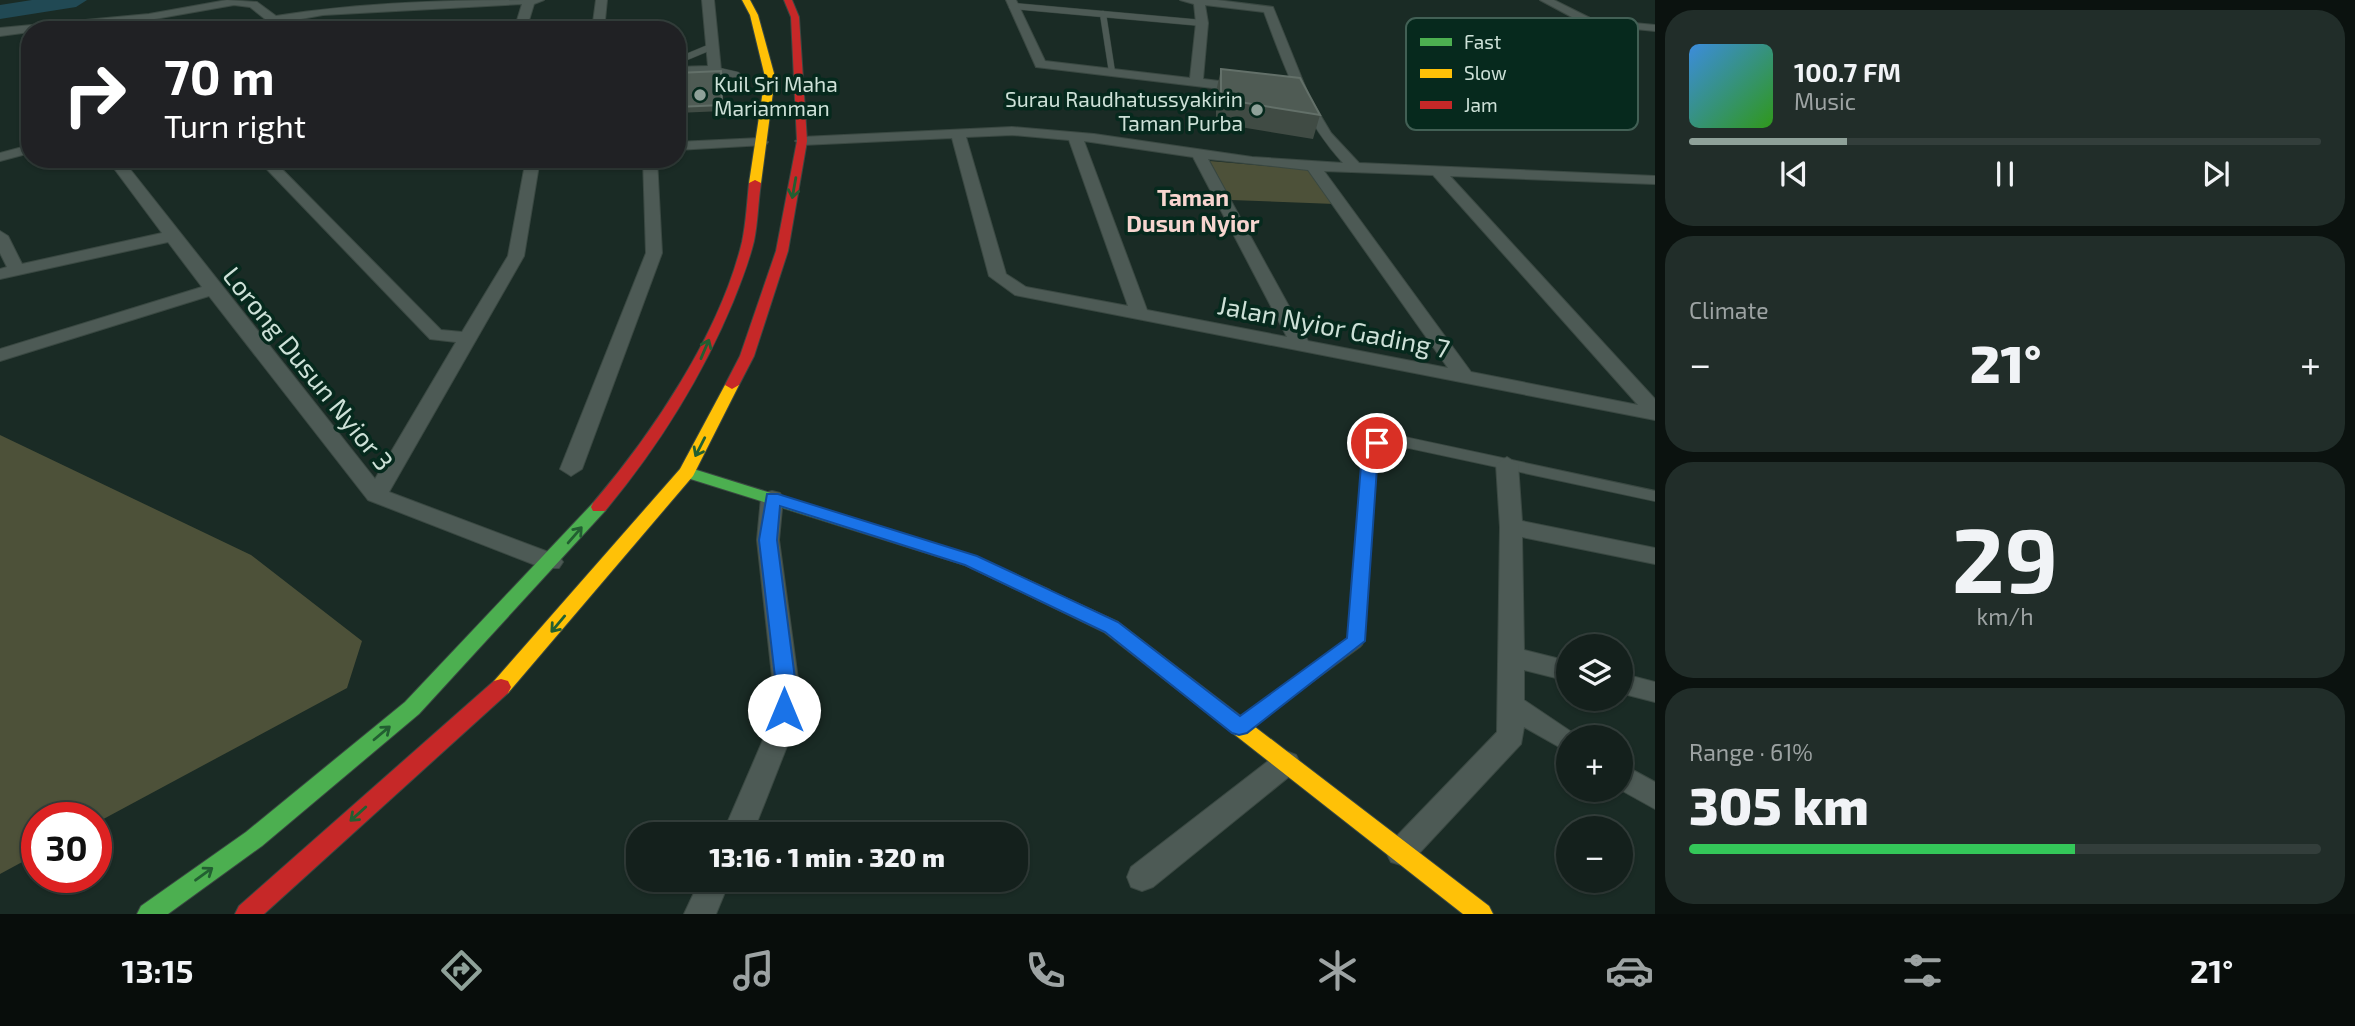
<!DOCTYPE html>
<meta charset="utf-8">
<style>
:root{--surface:#14201c;--page:#212d29;--text:#f1f3f6;--muted:#9da3a3;--line:#333e3b;--accent:#8fa199}
body{margin:0;font-family:"Exo 2",sans-serif;background:var(--page);color:var(--text);height:100vh;display:flex;flex-direction:column;font-size:26px;white-space:nowrap}
*{box-sizing:border-box;margin:0}
p{font-size:23px;color:var(--muted)}
.icon{flex:none;width:38px;height:38px;fill:none;stroke:currentColor;stroke-width:2;stroke-linecap:round;stroke-linejoin:round}
.map{position:relative;flex:1;overflow:hidden}
.details{display:flex;flex-direction:column;gap:10px;padding:10px;background:#0b120f;width:700px}
.details>*{flex:none}
.hud{position:absolute;left:21px;top:21px;width:665px;height:147px;border-radius:28px;box-shadow:0 2px 5px #0004,0 0 0 2px var(--line);background:#202124;color:#fff;overflow:hidden}
.tools{position:absolute;left:1556px;top:634px;display:grid;gap:14px}
.tools a{display:grid;place-items:center;width:77px;height:77px;border-radius:50%;background:var(--surface);box-shadow:0 2px 5px #0004,0 0 0 2px var(--line);font-size:35px}
.speed{position:absolute;left:21px;top:802px;display:flex;gap:14px;font-size:35px;font-weight:700;text-align:center}
.speed>*{display:grid;place-content:center;width:91px;height:91px;border-radius:50%;background:var(--surface);box-shadow:0 2px 5px #0004,0 0 0 2px var(--line);line-height:1}
.speed .limit{border:10px solid #d22;background:#fff;color:#111}
.pin{position:absolute;display:grid;place-items:center;width:60px;height:60px;color:#fff;margin:-30px;border:4px solid #fff;border-radius:50%;box-shadow:0 2px 7px #0007}
.me{position:absolute;width:77px;margin:-38px;rotate:0deg;stroke-linejoin:round;filter:drop-shadow(0 0 5px #0008)}
.turn{display:flex;align-items:center;gap:24px;height:147px;padding:0 28px;font-size:32px}
.turn .icon{width:91px;height:91px;stroke-width:2.5}
.turn b{display:block;font-size:49px;line-height:60px}
.big{font-size:52px;font-weight:800;line-height:1.1}
.details .card{flex:1;display:flex;flex-direction:column;justify-content:center;gap:10px;min-width:0;padding:0 24px;border-radius:28px;background:var(--page)}
.details .dial{align-items:center;gap:0}
.dial b{font-size:91px;line-height:1}
.song{display:flex;align-items:center;gap:21px}
.cover{width:84px;height:84px;border-radius:10px;background:linear-gradient(135deg,hsl(210 70% 55%),hsl(110 70% 35%))}
.played{height:7px;border-radius:4px;background:linear-gradient(90deg,var(--accent) 25%,var(--line) 25%)}
.keys{display:flex;justify-content:space-around;direction:ltr}
.heat{display:flex;justify-content:space-between;align-items:center;font-size:38px;direction:ltr}
.charge{height:10px;border-radius:5px;background:linear-gradient(90deg,#34c759 61%,var(--line) 0)}
.trip{position:absolute;left:626px;top:822px;width:402px;height:70px;border-radius:28px;background:var(--surface);box-shadow:0 2px 5px #0004,0 0 0 2px var(--line);font-weight:800;line-height:70px;text-align:center}
.tab-bar{display:flex;height:112px;justify-content:space-around;align-items:center;background:#080d0b;color:var(--muted)}
.tab-bar .icon{width:49px;height:49px}
.tab-bar .selected{color:var(--accent)}
.tab-bar b{font-size:32px;color:var(--text)}
main{display:flex;flex:1;min-height:0}
.map>svg:first-child{display:block}
.green{fill:#4d5139}
.lines{fill:none;stroke-linecap:round;stroke-linejoin:round}
.river{fill:#214954;fill-rule:evenodd}
.lane-far2-casing{stroke:#3a4842;stroke-width:7}
.lane-far1-casing{stroke:#3a4842;stroke-width:12}
.lane-casing{stroke:#3a4842;stroke-width:16}
.street-casing{stroke:#3a4842;stroke-width:2}
.fast-casing{stroke:#3a4842;stroke-width:2}
.slow-casing{stroke:#3a4842;stroke-width:2}
.jam-casing{stroke:#3a4842;stroke-width:2}
.lane-far2{stroke:#4d5a55;stroke-width:6}
.lane-far1{stroke:#4d5a55;stroke-width:10}
.lane{stroke:#4d5a55;stroke-width:14}
.street{fill:#4d5a55;fill-rule:evenodd}
.fast{fill:#4caf50;fill-rule:evenodd}
.slow{fill:#ffc107;fill-rule:evenodd}
.jam{fill:#c62828;fill-rule:evenodd}
.wall{fill:#404b44}
.building{fill:#4f5b54;stroke:#637069;stroke-width:2}
.oneway{stroke:#225f31}
.route{fill:#1a73e8;stroke:#114b97;stroke-width:2}
.poi-dot{fill:#8fa199;stroke:#06291d;stroke-width:2.5}
.labels{text-anchor:middle;dominant-baseline:central;stroke-width:7;stroke-linejoin:round;paint-order:stroke}
.far-poi-label{font-size:21px;fill:#cee1d8;stroke:#06291d;text-anchor:start}
.far-neighbourhood-label{font-size:23px;font-weight:bold;fill:#f7d5cf;stroke:#06291d}
.street-label{font-size:26px;fill:#cee1d8;stroke:#06291d}
.key{fill:#06291d;stroke:#426055;stroke-width:2}
.key-label{font-size:19px;fill:#cee1d8}
</style>
<main>
<div class="map">
<svg width="1655" height="914" viewBox="0 0 1655 914">
<rect width="100%" height="100%" fill="#1a2b25"/>
<!-- green -->
<path class="green" d="M1210 161 1313 170 1335 204 1231 200Z
M0 435 251 555 362 641 347 688 96 823V817H37V854L0 874Z"/>
<g class="lines">
<!-- river -->
<path class="river" d="M32 0H87L76 7 0 19V5Z"/>
<!-- lane-far2 casing -->
<g class="lane-far2-casing">
<path id="lane-far2" d="M1012 6 1202 23
M1103 14 1112 72
M677 61 713 46
M715 70 737 75 744 81 745 90"/>
</g>
<!-- lane-far1 casing -->
<g class="lane-far1-casing">
<path id="lane-far1" d="M1360 592 1370 453 1377 443 1389 440 1409 443 1655 496"/>
</g>
<!-- lane casing -->
<g class="lane-casing">
<path id="lane" d="M1244 723 1356 641 1360 590"/>
</g>
<!-- street casing -->
<g class="street-casing">
<path id="street" d="M227 0 257 2 276 16C364 2 455 0 544 0L534 4 526 30H514L522 4 323 15 284 22 293 30H279L250 7 234 5 149 20 30 30V32L0 36V28L149 14Z
M596 0H607L604 30H592Z
M702 0H714L721 70 715 74 677 75V67L708 66Z
M1006 0H1016L1045 61 1190 78 1196 23 1194 4 1180 0H1217L1273 7 1309 96 1331 133 1359 163 1655 176V184L1450 176 1655 399V420L1015 295 989 276 952 138 802 145 795 141 802 137 1012 127 1094 134 1252 157 1343 163C1302 118 1285 68 1264 12L1205 5 1208 23 1203 79 1251 85 1252 88 1246 92 1036 67ZM1012 135 1069 140 1128 306 1026 287 1006 274 966 137ZM1084 141 1193 157 1287 337 1147 310ZM1208 159 1308 170 1448 368 1308 341ZM1324 171 1433 175 1638 405 1471 372Z
M1540 0H1554L1592 19 1655 25V31L1585 24Z
M761 138 768 142 766 145 677 150V142Z
M30 145V153L0 161V153Z
M107 159H122L375 479 456 342 430 339 257 159H272L441 330 462 332 508 256 526 159H540L524 256 389 492 559 556 563 562 559 568H543L368 500 209 296 0 361V349L202 287 168 242 0 279V269L7 267 0 253V231L8 236 22 264 162 233Z
M643 159H657L662 253 582 469 571 476 560 469 646 253Z
M1507 457 1518 464 1522 521 1655 548V564L1522 537 1524 650 1568 661V681L1524 670V700L1579 737H1568V752L1524 727 1521 744 1411 862 1401 865 1391 862 1386 852 1391 842 1497 732 1500 527 1496 464Z
M772 491 780 493 783 498 779 540 800 694 795 726 752 835H722L769 726 774 694 757 540 761 498 764 493Z
M1620 673 1655 682V702L1620 693Z
M1286 751 1296 755 1300 763 1296 771 1153 887 1142 891 1131 887 1127 877 1131 867 1276 755Z
M1620 763 1655 782V809L1619 789Z
M700 880H730L716 914H684Z"/>
</g>
<!-- fast casing -->
<g class="fast-casing">
<path id="fast" d="M687 467 977 557 1050 590 1053 595 1050 600H1038L965 565 681 476 679 472 681 468Z
M599 501 607 507 605 511 419 714 262 846 168 914H137L141 906 246 832 405 702 593 503Z"/>
</g>
<!-- slow casing -->
<g class="slow-casing">
<path id="slow" d="M742 0H750L758 15 775 77 761 183 755 186 749 183 765 77 750 15Z
M732 381 739 385 693 476 508 693 501 695 494 693 491 687 494 681 680 469 725 385Z
M1044 588 1118 622 1489 906 1493 914H1463L1104 632 1038 600 1035 595 1038 590Z"/>
</g>
<!-- jam casing -->
<g class="jam-casing">
<path id="jam" d="M784 0H792L799 17 807 141 788 251 754 356 739 385 732 389 725 385 740 356 776 251 797 141 791 17Z
M755 180 761 183C758 202 758 222 754 241 749 262 741 282 733 302 701 379 658 447 605 511H593L591 507 593 503C653 433 720 333 742 242 746 223 747 203 749 183Z
M501 679 508 681 511 687 508 693 264 914H235L239 906 494 681Z"/>
</g>
<!-- lane-far2 -->
<use href="#lane-far2" class="lane-far2"/>
<!-- lane-far1 -->
<use href="#lane-far1" class="lane-far1"/>
<!-- lane -->
<use href="#lane" class="lane"/>
<!-- street -->
<use href="#street" class="street"/>
<!-- fast -->
<use href="#fast" class="fast"/>
<!-- slow -->
<use href="#slow" class="slow"/>
<!-- jam -->
<use href="#jam" class="jam"/>
</g>
<!-- wall -->
<path class="wall" d="M1221 69 1320 115 1313 139 1216 123V92Z
M721 71 723 111 677 113V73Z"/>
<!-- building -->
<path class="building" d="M1221 69 1300 78 1320 115 1221 99Z
M721 71 722 105 677 107V73Z"/>
<!-- one-way arrows -->
<defs><path id="oneway-shaft" d="M-6 0H5M1.5-3L5.5 0L1.5 3" fill="none" stroke-width="1.6" stroke-linecap="round" stroke-linejoin="round" transform="scale(1.75)"/></defs>
<g class="oneway">
<use href="#oneway-shaft" transform="translate(794 188) rotate(100)"/>
<use href="#oneway-shaft" transform="translate(705 349) rotate(-67)"/>
<use href="#oneway-shaft" transform="translate(700 447) rotate(117)"/>
<use href="#oneway-shaft" transform="translate(575 535) rotate(-49)"/>
<use href="#oneway-shaft" transform="translate(558 624) rotate(130)"/>
<use href="#oneway-shaft" transform="translate(382 733) rotate(-40)"/>
<use href="#oneway-shaft" transform="translate(358 814) rotate(138)"/>
<use href="#oneway-shaft" transform="translate(204 874) rotate(-36)"/>
</g>
<!-- route -->
<path class="route" d="M1377 438 1385 443 1378 453 1365 641 1247 733 1239 735 1232 733 1105 632 965 565 780 506 777 540 797 694 791 716H777L774 710 777 694 759 540 767 494H778L977 556 1118 622 1240 716 1347 638 1362 453 1371 439Z"/>
<!-- markers -->
<g class="poi-dot">
<circle cx="700" cy="95" r="7"/>
<circle cx="1257" cy="110" r="7"/>
</g>
<g class="labels">
<!-- far-poi labels -->
<g class="far-poi-label">
<text x="714" y="83">Kuil Sri Maha<tspan x="714" dy="24">Mariamman</tspan></text>
<text x="1243" y="98" text-anchor="end">Surau Raudhatussyakirin<tspan x="1243" dy="24">Taman Purba</tspan></text>
</g>
<!-- far-neighbourhood labels -->
<g class="far-neighbourhood-label">
<text x="1193" y="197">Taman<tspan x="1193" dy="26">Dusun Nyior</tspan></text>
</g>
<!-- street labels -->
<g class="street-label">
<text transform="translate(1334 326) rotate(11)">Jalan Nyior Gading 7</text>
<text transform="translate(309 368) rotate(51)">Lorong Dusun Nyior 3</text>
</g>
</g>
<!-- legend -->
<rect x="1406" y="18" width="232" height="112" rx="10" class="key"/>
<rect x="1420" y="38" width="32" height="8" fill="#4caf50"/>
<rect x="1420" y="69" width="32" height="9" fill="#ffc107"/>
<rect x="1420" y="101" width="32" height="8" fill="#c62828"/>
<g class="key-label">
<text x="1464" y="49">Fast</text>
<text x="1464" y="80">Slow</text>
<text x="1464" y="112">Jam</text>
</g>
</svg>
<div class="tools">
<a><svg class="icon" aria-label="layers" viewBox="0 0 24 24"><path d="M12 4l9 5-9 5-9-5zM3 14l9 5 9-5"/></svg></a>
<a>+</a>
<a>−</a>
</div>
<div class="speed"><div class="limit">30</div></div>
<div class="pin" style="left:1377px;top:443px;background:#d93025"><svg class="icon" aria-label="arrive" viewBox="0 0 24 24"><path d="M6 21V4h12l-3 4 3 4H6"/></svg></div>
<svg class="me" style="left:784px;top:710px" viewBox="-20 -20 40 40"><circle r="19" fill="#fff"/><path d="M0-13L10 11 0 6-10 11z" fill="#1a73e8"/></svg>
<div class="trip">13:16 · 1 min · 320 m</div>
<div class="hud">
<div class="turn"><svg class="icon" aria-label="right" viewBox="0 0 24 24"><path d="M7 20v-9h11M14 6l5 5-5 5"/></svg><div><b>70 m</b>Turn right</div></div>
</div>
</div>
<section class="details">
<div class="card">
<div class="song"><i class="cover"></i><div><b>100.7 FM</b><p>Music</p></div></div>
<div class="played"></div>
<div class="keys"><svg class="icon" aria-label="previous" viewBox="0 0 24 24"><path d="M18 5L8 12l10 7zM5 5v14"/></svg><svg class="icon" aria-label="pause" viewBox="0 0 24 24"><path d="M8 5v14M16 5v14"/></svg><svg class="icon" aria-label="next" viewBox="0 0 24 24"><path d="M6 5l10 7-10 7zM19 5v14"/></svg></div>
</div>
<div class="card"><p>Climate</p>
<div class="heat"><a>−</a><b class="big">21°</b><a>+</a></div>
</div>
<div class="card dial"><b>29</b><p>km/h</p></div>
<div class="card"><p>Range · 61%</p><b class="big">305 km</b><div class="charge"></div></div>
</section>
</main>
<nav class="tab-bar">
<b>13:15</b>
<svg class="icon selected" aria-label="directions" viewBox="0 0 24 24"><path d="M12 3l9 9-9 9-9-9zM9 14v-3h6M13 9l2 2-2 2"/></svg>
<svg class="icon" aria-label="music" viewBox="0 0 24 24"><path d="M9 18V5l10-2v13"/><circle cx="6" cy="18" r="3"/><circle cx="16" cy="16" r="3"/></svg>
<svg class="icon" aria-label="phone" viewBox="0 0 24 24"><path d="M5 4h4l2 5-3 2q2 4 5 5l2-3 5 2v4C11 20 4 13 5 4z"/></svg>
<svg class="icon" aria-label="climate" viewBox="0 0 24 24"><path d="M12 3v18M4 7l16 10M4 17L20 7"/></svg>
<svg class="icon" aria-label="car" viewBox="0 0 24 24"><path d="M5 17H2v-5l4-1 3-4h7l3 4 3 1v5h-3M9 17h6M6 11h13"/><circle cx="7" cy="17" r="2"/><circle cx="17" cy="17" r="2"/></svg>
<svg class="icon" aria-label="filters" viewBox="0 0 24 24"><path d="M4 7h16M4 17h16"/><circle cx="9" cy="7" r="2"/><circle cx="15" cy="17" r="2"/></svg>
<b>21°</b>
</nav>
